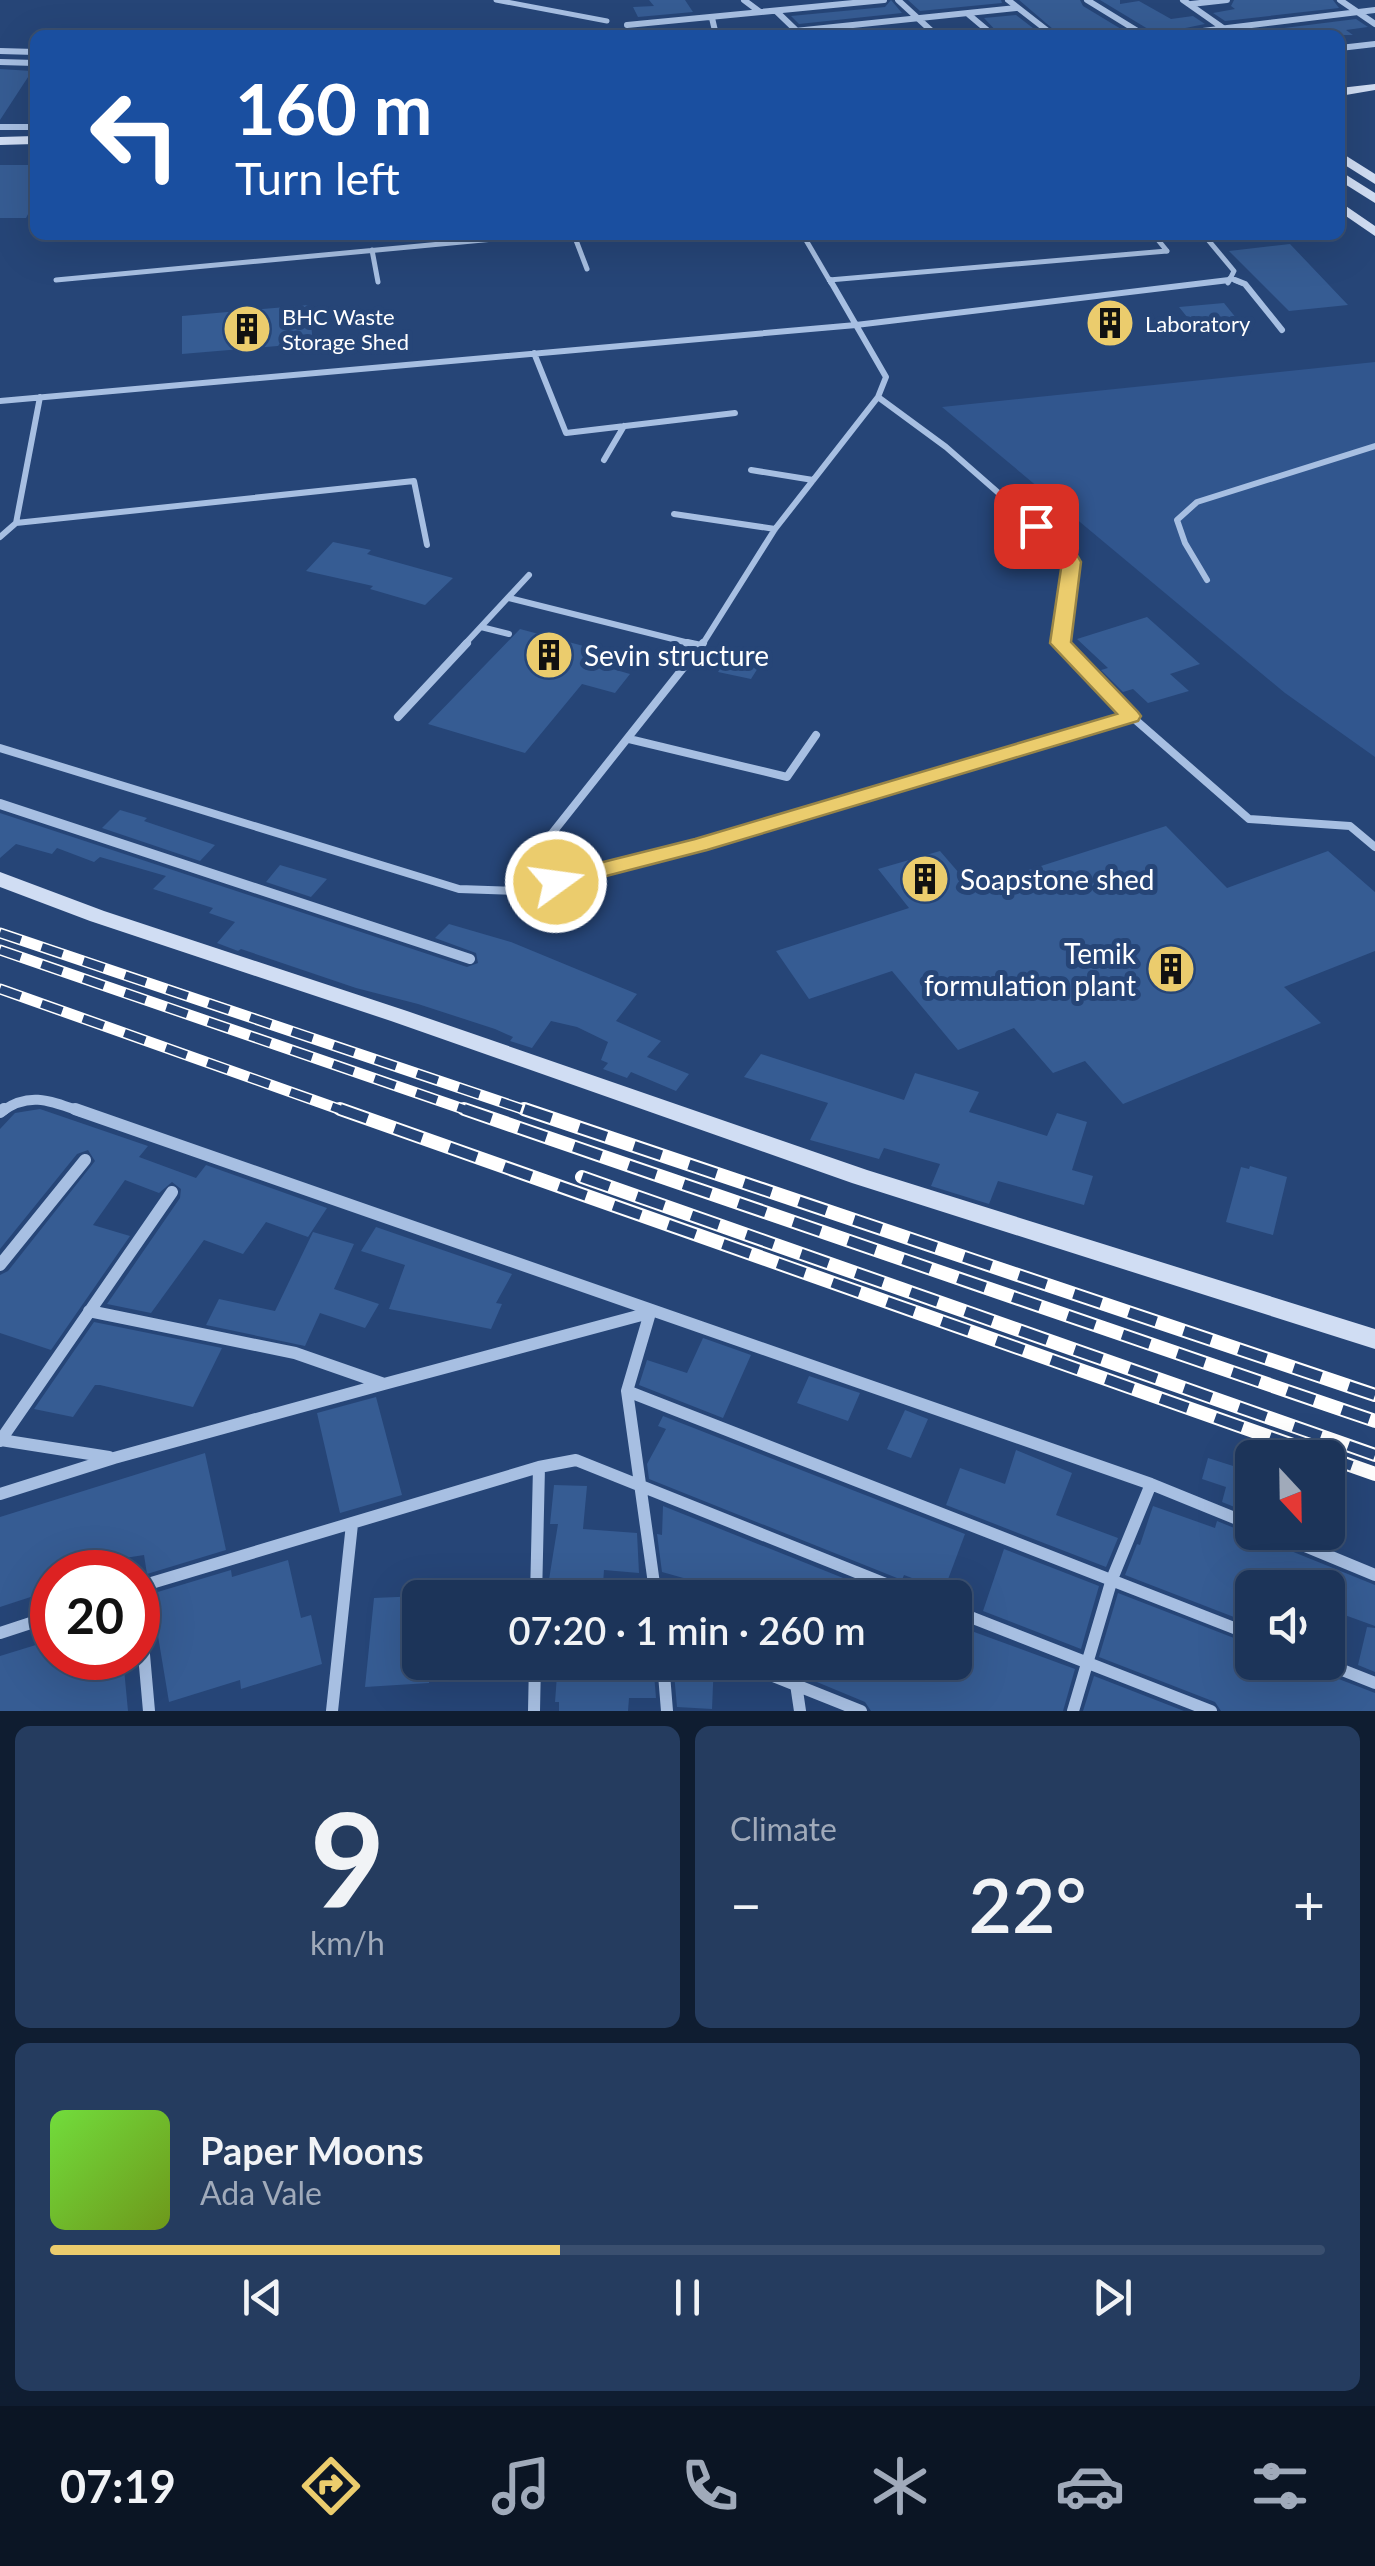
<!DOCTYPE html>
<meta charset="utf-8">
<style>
:root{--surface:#1c3459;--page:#253c5f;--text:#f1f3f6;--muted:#a0aaba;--line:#3a4f6f;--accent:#ebcc6d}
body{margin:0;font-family:Lato,sans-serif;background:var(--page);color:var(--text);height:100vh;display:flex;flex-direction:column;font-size:38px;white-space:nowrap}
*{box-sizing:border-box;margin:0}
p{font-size:32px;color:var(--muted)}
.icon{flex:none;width:55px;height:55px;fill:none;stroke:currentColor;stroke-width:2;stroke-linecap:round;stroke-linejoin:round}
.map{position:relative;height:1711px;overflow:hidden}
.panel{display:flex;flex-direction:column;gap:15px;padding:15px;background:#0f1d31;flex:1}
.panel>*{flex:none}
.banner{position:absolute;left:30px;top:30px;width:1315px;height:210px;border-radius:15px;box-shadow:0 10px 40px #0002,0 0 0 2px var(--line);background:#1a4fa0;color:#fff;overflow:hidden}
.needle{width:65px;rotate:158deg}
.tools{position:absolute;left:1235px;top:1440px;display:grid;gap:20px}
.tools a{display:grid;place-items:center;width:110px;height:110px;border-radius:15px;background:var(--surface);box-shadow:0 10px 40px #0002,0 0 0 2px var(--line);font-size:50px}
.speed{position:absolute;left:30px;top:1550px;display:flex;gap:20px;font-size:50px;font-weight:700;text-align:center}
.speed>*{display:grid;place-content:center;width:130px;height:130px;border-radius:50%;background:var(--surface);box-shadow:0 10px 40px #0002,0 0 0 2px var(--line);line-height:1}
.speed .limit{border:15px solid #d22;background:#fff;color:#111}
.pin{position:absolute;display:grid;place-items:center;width:85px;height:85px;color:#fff;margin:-42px;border-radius:20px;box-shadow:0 5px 15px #0006}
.me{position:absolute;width:110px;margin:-55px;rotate:76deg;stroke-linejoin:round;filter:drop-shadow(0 0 8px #0008)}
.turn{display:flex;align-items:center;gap:35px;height:210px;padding:0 40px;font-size:45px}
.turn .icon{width:130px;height:130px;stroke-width:2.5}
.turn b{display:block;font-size:70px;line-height:85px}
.big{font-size:75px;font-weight:600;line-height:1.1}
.panel .card{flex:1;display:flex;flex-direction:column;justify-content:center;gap:15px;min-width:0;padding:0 35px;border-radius:15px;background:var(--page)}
.panel .dial{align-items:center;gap:0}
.dial b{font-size:130px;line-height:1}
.song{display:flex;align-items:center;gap:30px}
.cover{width:120px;height:120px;border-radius:15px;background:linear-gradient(135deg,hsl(100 70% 55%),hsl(80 70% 35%))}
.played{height:10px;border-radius:5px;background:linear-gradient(90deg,var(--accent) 40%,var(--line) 40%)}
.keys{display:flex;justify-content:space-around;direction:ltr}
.heat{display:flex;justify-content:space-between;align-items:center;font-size:55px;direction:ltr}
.panel .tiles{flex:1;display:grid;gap:15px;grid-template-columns:1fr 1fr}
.card:last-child{grid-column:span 2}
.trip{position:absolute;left:402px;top:1580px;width:570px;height:100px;border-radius:15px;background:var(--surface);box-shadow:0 10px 40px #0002,0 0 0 2px var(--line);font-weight:600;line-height:100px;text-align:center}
.dock{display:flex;height:160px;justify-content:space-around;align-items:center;background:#0b1524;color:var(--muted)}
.dock .icon{width:70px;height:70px}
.dock .current{color:var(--accent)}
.dock b{font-size:45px;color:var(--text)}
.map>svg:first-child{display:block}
.green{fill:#31568e}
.building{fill:#365c93}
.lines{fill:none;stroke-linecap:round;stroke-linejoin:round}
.lane-far2{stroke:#a7bfe2;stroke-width:5}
.lane-far1{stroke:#a7bfe2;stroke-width:6}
.lane{stroke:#a7bfe2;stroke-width:8}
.street-far2{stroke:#a7bfe2;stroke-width:6}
.street-far1{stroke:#a7bfe2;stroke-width:10}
.street{stroke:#a7bfe2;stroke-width:12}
.secondary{fill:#d0ddf3;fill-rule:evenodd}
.rail-far1-casing{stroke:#fff;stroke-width:11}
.rail-casing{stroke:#fff;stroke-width:14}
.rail-far1{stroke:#264577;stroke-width:8;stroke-dasharray:22;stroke-linecap:butt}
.rail{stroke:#264577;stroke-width:10;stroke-dasharray:29;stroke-linecap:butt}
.route{fill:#ebcc6d;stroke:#998547;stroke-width:2.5}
.labels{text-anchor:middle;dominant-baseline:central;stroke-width:10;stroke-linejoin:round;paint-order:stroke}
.far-poi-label{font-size:22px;fill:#fff;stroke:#264577;text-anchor:start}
.poi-label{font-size:28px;fill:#fff;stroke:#264577;text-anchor:start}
</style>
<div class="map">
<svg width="1375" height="1711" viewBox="0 0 1375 1711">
<rect width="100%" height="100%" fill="#264577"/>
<!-- green -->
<path class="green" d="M1375 362V757L1285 693 942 407Z"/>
<!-- building -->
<path class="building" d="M649 0H685L693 12 638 17 633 7 654 6Z
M891 0 902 13 799 24 791 16 885 7Z
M908 0H1001L1002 3 920 11Z
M1019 0H1080L1083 6 1131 35H1060Z
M1100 0H1120V4L1139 1 1171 19 1193 16 1205 24 1151 35 1148 29Z
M1234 0H1333L1339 8 1225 21 1213 13 1235 9 1231 6Z
M1016 15 1042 35H1000L984 18Z
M1356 19 1368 27 1346 30 1353 35H1227Z
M0 69 32 71 0 120Z
M0 165H35V201L26 218H0Z
M1290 244 1348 305 1289 311 1229 251Z
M1224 303 1245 329 1200 333 1179 307Z
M309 305 313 343 182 354V316Z
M333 542 371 550 367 554 453 578 425 605 370 589 373 586 306 571Z
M1147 617 1200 664 1170 674 1189 691 1148 703 1133 689 1123 692 1101 670 1108 668 1077 639Z
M520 629 606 652 595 664 630 674 615 693 582 684 525 753 428 724Z
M733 648 766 655 751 679 718 672Z
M120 810 147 818 144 821 215 845 200 861 102 828Z
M0 813 467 967 478 963 476 953 435 938 449 924 511 942 637 994 616 1021 661 1041 647 1057 689 1074 676 1091 631 1072 627 1078 603 1069 608 1063 601 1060 608 1042 577 1027 551 1021 532 1048 510 1041 513 1037 495 1029 418 1004 356 988 241 949 238 951 217 943 235 922 209 913 213 908 153 889 166 876 100 857 94 862 57 848 52 854 16 844 0 858Z
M1166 826 1227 888 1328 851 1375 892V951L1284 987 1321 1023 1123 1104 1085 1061 1053 1073 1014 1028 958 1050 892 971 809 999 776 951 909 908 878 869 940 851 972 888Z
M280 865 327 879 311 897 266 882Z
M761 1054 904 1100 915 1073 942 1081 979 1092 969 1112 1047 1136 1057 1113 1087 1122 1072 1170 1093 1176 1084 1205 998 1181 989 1204 931 1186 940 1164 884 1148 879 1159 810 1140 828 1103 744 1077Z
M40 1109 148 1146 139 1157 196 1178 206 1165 327 1208 308 1237 266 1222 243 1254 204 1240 151 1313 107 1304 180 1198 181 1189 172 1182 159 1193 125 1180 93 1225 130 1236 51 1350 0 1333V1275L8 1271 95 1161 88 1150 77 1154 0 1249V1129L15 1113Z
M1250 1166 1287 1177 1273 1235 1226 1222 1241 1167 1249 1169Z
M376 1227 512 1274 496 1303 502 1304 491 1329 389 1309 405 1265 361 1251Z
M313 1232 354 1244 334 1289 379 1304 365 1328 320 1313 305 1346 206 1325 219 1299 275 1311Z
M94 1322 222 1348 193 1407 100 1385H95L73 1417 34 1409Z
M703 1338 751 1355 723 1418 639 1385 647 1360 687 1373Z
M809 1376 860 1393 848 1421 797 1403Z
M376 1397 402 1495 340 1513 317 1413Z
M905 1410 928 1419 911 1458 887 1449Z
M663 1416 965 1534 944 1590 904 1575 902 1580 649 1479 647 1464 666 1429 658 1426Z
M1016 1450 1072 1473 1056 1515 1118 1538 1106 1567 946 1505 960 1468 1005 1484Z
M205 1453 226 1550 147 1574 144 1555 112 1560 114 1572H52V1590L0 1607V1517Z
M1208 1458 1252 1472V1514L1222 1502 1226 1487 1202 1479Z
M554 1485 587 1486 583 1529 637 1533 639 1573 604 1570 602 1598H546L558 1524H550Z
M663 1506 893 1598H680L687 1579 662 1572 657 1534 662 1535Z
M1153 1506 1215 1528 1217 1521 1375 1585V1626L1328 1609V1588H1252V1624L1125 1575 1137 1544 1140 1545Z
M1004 1549 1099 1586 1081 1649 983 1611Z
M288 1560 301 1618 311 1615 322 1664 241 1689 240 1680 169 1702 151 1594 231 1570 232 1577Z
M1118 1593 1252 1645V1662L1312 1663 1318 1671 1375 1693V1711H1221L1215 1702 1099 1657Z
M420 1596V1662H430L429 1683 365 1687 374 1598Z
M955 1625 1075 1669 1063 1711H871L865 1702 800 1675 799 1662H955Z
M1367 1627 1375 1628V1672L1358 1665Z
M52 1640V1658H123L128 1711H0V1656Z
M558 1662H653L656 1698H629L628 1711H559V1702H555Z
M673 1662H714L712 1709 677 1707Z
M1094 1676 1184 1711H1083Z"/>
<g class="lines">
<!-- lane-far2 -->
<path class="lane-far2" d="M496 0 607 21
M574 235 587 269
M803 235 831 283
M1154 235 1167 251
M1204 235 1234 271 1228 283
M372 250 378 282
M1230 278 1242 283
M56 280 538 235
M829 280 1167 251"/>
<!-- lane-far1 -->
<path class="lane-far1" d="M1235 280 1245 284 1282 330
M534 353 566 433 735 413
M878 397 946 447 1066 552 1072 562 1063 645
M0 401 856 325 830 280
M604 460 624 426
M751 470 813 480
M674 514 775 529
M16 523 40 397
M0 537 16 523 414 481 427 545
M1207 580 1185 543 1177 520 1197 502 1375 446
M509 598 697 645
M481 627 509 634
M464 645 529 575
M702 645 775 529 878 397 886 377 856 325 1229 280"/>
<!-- lane -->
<path class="lane" d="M687 643 701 646
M1061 643 1131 716 1249 819 1350 826 1375 847
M398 717 467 643
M629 739 787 777 816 735
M0 748 459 889 519 891 700 845 1131 716
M519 891 523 870 703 643"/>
<!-- street-far2 -->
<path class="street-far2" d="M744 0 760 12
M898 0 936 35
M1008 0 1053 35
M1087 0 1144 35
M1183 0 1223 28
M1340 0 1375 24
M1191 4 1227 0
M776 11 800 34
M968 14 993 35
M712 18 716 35
M627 25 884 0
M795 31 1016 8
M1170 35 1375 10
M1340 48 1375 44
M0 51 35 52
M0 62 35 63
M0 127H35"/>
<!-- street-far1 -->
<path class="street-far1" d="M0 804 470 959
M1 1112C29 1091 51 1101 82 1112"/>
<!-- street -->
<path class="street" d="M75 1109 1151 1484 1252 1525
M0 1112 4 1109
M0 1265 85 1160
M650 1313 627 1391 656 1598
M384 1384 649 1313
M627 1391 1252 1635
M1 1440 109 1457
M0 1441 172 1192
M0 1494 114 1458 384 1384 295 1353 89 1311
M1271 1532 1375 1575
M138 1587 539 1467 576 1460 921 1598
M138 1587 149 1711
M536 1598 539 1467
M955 1611 1211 1711
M0 1633 52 1616
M663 1662 667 1711
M738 1662 861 1711
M1322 1662 1375 1683
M796 1684 800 1711
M332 1711 352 1524
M534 1711 535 1662
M1073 1711 1112 1579 1151 1484"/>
<!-- secondary -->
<path class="secondary" d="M1375 84V90L1340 96V88Z
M35 136V144L0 145V137Z
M1340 152 1375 174V184L1340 162Z
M1340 171 1375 193V203L1340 181Z
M1340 202 1375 226V236L1340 212Z
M0 872 104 911 407 1011 867 1170 1375 1329V1349L852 1183 391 1021 90 921 0 887Z"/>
<!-- rail-far1 casing -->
<g class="rail-far1-casing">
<path id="rail-far1" d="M0 933 531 1112
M0 950 472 1112
M0 989 347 1112"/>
</g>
<!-- rail casing -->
<g class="rail-casing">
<path id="rail" d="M340 1109 1375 1474
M464 1109 1375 1421
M524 1109 1375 1395
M582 1177 1375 1455"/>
</g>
<!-- rail-far1 -->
<use href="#rail-far1" class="rail-far1"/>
<!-- rail -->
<use href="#rail" class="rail"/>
</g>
<!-- route -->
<path class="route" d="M1036 520 1073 548 1081 562 1071 642 1138 712 1141 716 1138 721 707 850 556 889 547 887 544 882 547 876 695 839 1117 714 1050 643 1062 562 1027 526Z"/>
<!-- icons -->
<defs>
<g id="building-disc" transform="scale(2.5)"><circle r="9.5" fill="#ebcc6d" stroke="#264577"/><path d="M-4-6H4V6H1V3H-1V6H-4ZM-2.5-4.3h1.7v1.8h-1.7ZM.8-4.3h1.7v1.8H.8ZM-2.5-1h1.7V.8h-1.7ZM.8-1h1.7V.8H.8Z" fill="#111"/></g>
</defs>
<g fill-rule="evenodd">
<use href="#building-disc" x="1110" y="323"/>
<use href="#building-disc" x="247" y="329"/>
<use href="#building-disc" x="549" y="655"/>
<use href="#building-disc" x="925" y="879"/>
<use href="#building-disc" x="1171" y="969"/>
</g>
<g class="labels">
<!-- far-poi labels -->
<g class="far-poi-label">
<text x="282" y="316">BHC Waste<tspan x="282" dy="25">Storage Shed</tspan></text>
<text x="1145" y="323">Laboratory</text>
</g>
<!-- poi labels -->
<g class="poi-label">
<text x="584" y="655">Sevin structure</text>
<text x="960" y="879">Soapstone shed</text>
<text x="1136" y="953" text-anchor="end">Temik<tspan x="1136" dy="32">formulation plant</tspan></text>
</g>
</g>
</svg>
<div class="tools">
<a><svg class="needle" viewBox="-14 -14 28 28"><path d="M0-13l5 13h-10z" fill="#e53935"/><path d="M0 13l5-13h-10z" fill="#a0aaba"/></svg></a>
<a><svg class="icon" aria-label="sound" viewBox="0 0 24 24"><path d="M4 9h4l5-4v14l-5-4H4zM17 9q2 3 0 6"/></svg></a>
</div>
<div class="speed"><div class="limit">20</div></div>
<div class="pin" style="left:1036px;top:526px;background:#d93025"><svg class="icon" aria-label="arrive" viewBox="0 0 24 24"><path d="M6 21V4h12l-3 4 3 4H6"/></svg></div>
<svg class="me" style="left:556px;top:882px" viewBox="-20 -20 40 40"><circle r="17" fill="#ebcc6d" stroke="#fff" stroke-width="3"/><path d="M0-11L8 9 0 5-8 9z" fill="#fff"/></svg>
<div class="trip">07:20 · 1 min · 260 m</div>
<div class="banner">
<div class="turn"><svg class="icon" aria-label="left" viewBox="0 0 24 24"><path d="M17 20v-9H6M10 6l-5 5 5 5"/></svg><div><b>160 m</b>Turn left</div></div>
</div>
</div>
<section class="panel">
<div class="tiles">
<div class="card dial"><b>9</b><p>km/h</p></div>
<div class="card"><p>Climate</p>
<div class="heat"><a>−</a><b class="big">22°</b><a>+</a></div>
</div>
<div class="card">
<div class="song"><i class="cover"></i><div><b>Paper Moons</b><p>Ada Vale</p></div></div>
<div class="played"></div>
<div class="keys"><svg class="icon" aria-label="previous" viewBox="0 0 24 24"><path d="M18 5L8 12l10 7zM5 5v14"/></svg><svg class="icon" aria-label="pause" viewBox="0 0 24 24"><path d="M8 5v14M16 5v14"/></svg><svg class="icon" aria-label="next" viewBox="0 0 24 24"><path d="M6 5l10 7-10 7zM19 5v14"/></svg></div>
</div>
</div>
</section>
<nav class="dock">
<b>07:19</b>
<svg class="icon current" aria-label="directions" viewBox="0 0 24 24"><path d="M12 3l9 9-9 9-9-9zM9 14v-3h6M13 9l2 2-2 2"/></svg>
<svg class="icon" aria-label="music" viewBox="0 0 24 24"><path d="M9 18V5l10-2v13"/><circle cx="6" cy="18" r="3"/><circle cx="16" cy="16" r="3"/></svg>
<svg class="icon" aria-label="phone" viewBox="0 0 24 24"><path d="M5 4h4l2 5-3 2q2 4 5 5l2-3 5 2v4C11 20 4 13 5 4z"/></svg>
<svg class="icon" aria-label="climate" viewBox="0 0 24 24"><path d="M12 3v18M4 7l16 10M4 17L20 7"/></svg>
<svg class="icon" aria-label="car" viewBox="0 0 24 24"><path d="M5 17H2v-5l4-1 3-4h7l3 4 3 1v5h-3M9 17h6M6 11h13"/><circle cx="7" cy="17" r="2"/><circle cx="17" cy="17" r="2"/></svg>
<svg class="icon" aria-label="filters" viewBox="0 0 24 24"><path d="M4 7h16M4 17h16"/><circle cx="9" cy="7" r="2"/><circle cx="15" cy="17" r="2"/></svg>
</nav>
